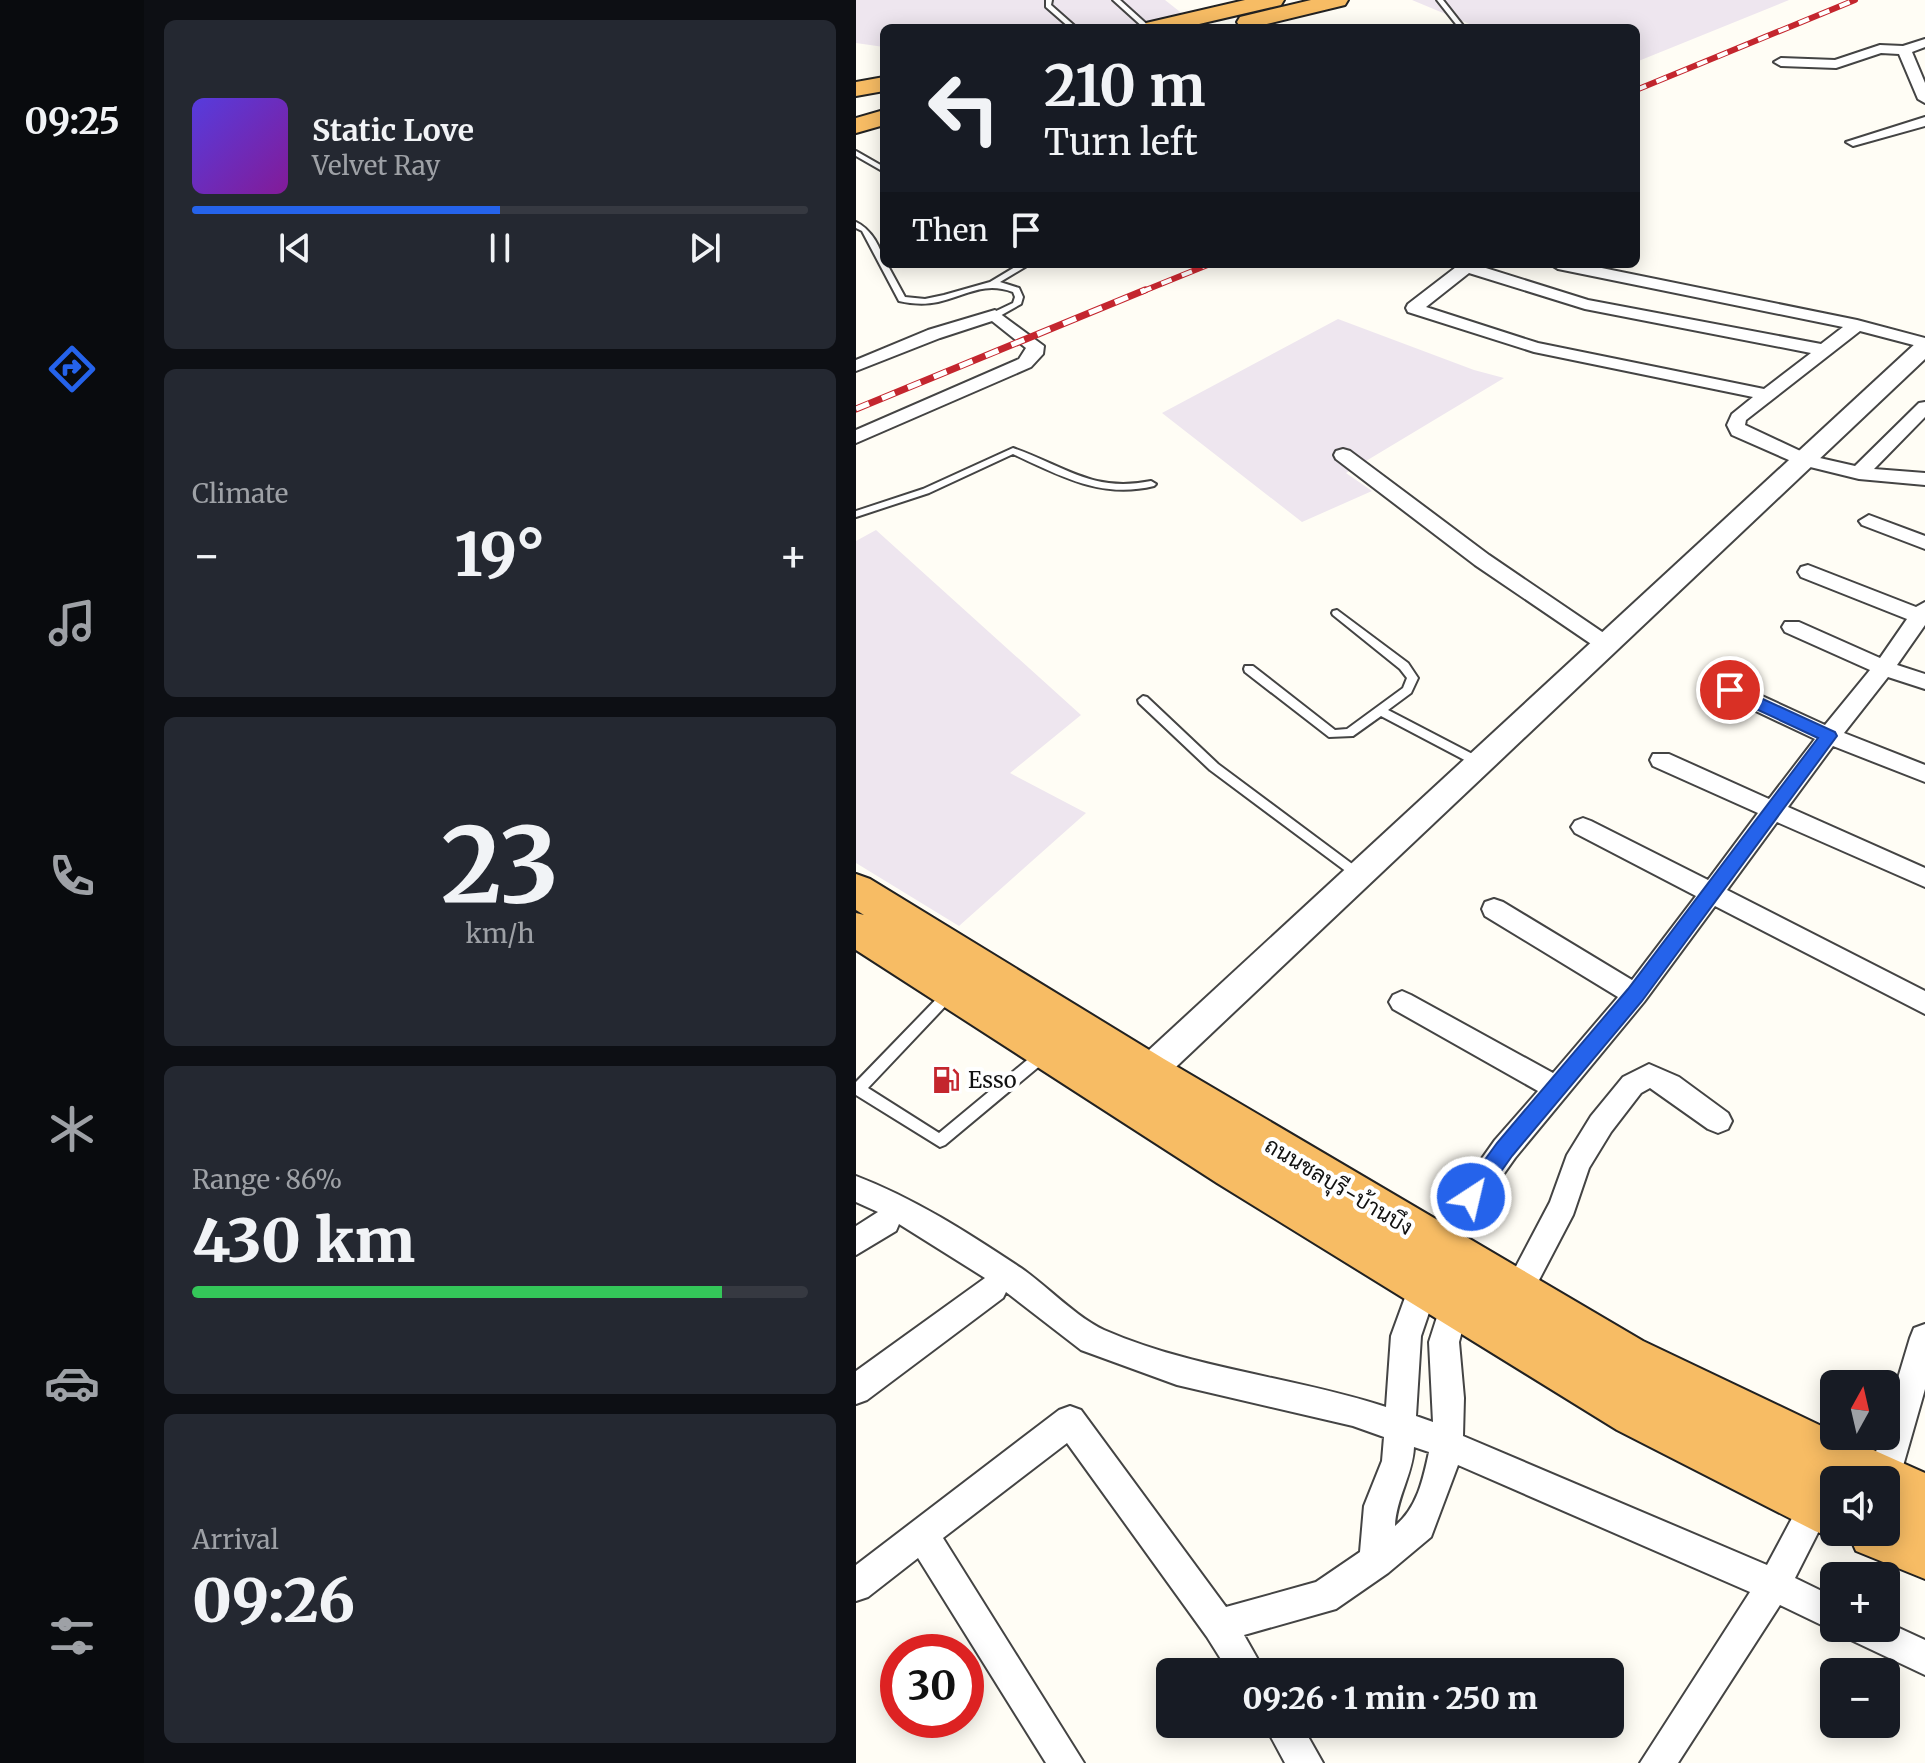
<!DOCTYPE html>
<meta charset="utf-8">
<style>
:root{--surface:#171b24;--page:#242831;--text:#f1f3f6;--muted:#9ea1a6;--line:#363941;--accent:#2563eb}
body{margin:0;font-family:Merriweather,Sarabun,serif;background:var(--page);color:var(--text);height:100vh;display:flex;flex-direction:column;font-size:30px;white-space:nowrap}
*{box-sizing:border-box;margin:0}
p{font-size:26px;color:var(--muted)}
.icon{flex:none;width:44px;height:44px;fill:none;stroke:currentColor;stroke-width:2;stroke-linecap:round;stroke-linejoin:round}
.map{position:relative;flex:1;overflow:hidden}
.panel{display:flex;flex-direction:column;gap:20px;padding:20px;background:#0d0f14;width:712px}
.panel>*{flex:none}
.banner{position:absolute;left:24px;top:24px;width:760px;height:244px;border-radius:12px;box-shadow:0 4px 20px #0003;background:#171b24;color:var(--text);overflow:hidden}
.needle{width:52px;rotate:8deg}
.tools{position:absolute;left:964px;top:1370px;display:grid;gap:16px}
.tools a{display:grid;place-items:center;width:80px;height:80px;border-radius:12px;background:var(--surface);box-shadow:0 4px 20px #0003;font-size:40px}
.speed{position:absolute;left:24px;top:1634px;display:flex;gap:16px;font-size:40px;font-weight:700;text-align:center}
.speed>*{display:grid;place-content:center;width:104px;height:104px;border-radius:50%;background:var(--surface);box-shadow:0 4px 20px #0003;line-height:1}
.speed .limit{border:12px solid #d22;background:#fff;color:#111}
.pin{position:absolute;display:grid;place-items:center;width:68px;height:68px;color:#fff;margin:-34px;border:4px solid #fff;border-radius:50%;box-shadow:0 2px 8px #0007}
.me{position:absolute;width:88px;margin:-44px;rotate:35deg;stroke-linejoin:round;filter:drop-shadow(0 0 6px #0008)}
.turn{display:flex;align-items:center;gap:28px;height:168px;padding:0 32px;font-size:36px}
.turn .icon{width:104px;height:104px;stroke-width:2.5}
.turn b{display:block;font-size:56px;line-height:68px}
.then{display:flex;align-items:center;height:76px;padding:0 32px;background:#0003;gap:16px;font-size:30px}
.big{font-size:60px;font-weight:800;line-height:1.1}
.panel .tile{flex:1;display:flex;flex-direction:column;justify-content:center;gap:12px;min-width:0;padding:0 28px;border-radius:12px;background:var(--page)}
.panel .dial{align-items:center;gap:0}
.dial b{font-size:104px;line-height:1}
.song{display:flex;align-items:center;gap:24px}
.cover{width:96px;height:96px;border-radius:12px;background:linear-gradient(135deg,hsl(250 70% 55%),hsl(290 70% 35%))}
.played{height:8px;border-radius:4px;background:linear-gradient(90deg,var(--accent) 50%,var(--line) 50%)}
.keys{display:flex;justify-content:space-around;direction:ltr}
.heat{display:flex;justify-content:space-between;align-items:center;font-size:44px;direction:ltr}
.charge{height:12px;border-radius:6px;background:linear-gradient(90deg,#34c759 86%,var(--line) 0)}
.trip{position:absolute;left:300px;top:1658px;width:468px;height:80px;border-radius:12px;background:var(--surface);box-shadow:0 4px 20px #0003;font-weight:800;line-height:80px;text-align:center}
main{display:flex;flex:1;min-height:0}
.tabs{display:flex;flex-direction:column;width:144px;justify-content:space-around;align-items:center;background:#090b0e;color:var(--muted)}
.tabs .icon{width:56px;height:56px}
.tabs .on{color:var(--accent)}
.tabs b{font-size:36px;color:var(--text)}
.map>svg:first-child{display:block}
.industrial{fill:#eee6ef}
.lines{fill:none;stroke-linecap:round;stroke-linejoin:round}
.service-casing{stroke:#444;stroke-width:4}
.minor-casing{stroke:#444;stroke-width:4}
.tertiary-casing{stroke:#444;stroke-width:4}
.trunk-casing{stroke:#222;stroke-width:4}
.service{fill:#fff;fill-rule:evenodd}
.minor{fill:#fff;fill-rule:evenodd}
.tertiary{fill:#fff;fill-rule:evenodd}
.trunk{fill:#f7bc64;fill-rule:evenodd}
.rail-far1-casing{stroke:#c4262e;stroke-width:6}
.rail-casing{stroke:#c4262e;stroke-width:7}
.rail-far1{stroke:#fff;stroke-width:4;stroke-dasharray:11;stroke-linecap:butt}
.rail{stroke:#fff;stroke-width:5;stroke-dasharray:14;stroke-linecap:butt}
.route{fill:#2563eb;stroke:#184099;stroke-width:2}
.labels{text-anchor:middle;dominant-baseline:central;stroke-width:8;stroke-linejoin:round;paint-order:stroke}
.poi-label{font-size:22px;fill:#111;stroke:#fff;text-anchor:start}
.street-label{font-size:22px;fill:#111;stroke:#fff}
</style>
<main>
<nav class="tabs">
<b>09:25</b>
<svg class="icon on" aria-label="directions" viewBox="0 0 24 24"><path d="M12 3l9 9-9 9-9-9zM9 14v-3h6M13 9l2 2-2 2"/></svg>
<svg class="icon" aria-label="music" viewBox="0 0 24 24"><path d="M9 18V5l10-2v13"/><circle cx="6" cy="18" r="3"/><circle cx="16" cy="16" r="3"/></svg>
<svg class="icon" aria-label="phone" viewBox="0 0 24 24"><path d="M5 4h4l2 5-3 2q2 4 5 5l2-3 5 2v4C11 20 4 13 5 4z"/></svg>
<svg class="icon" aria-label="climate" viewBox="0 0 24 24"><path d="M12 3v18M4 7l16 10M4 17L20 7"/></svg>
<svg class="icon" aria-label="car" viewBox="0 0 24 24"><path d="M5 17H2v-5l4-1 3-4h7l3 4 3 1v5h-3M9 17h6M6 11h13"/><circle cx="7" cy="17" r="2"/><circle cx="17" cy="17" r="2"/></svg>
<svg class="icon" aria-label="filters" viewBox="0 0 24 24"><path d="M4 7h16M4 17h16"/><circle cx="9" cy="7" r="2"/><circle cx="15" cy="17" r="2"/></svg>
</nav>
<section class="panel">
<div class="tile">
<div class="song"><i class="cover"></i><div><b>Static Love</b><p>Velvet Ray</p></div></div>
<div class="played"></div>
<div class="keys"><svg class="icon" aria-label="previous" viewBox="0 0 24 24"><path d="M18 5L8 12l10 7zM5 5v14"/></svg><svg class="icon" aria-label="pause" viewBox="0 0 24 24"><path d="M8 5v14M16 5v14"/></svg><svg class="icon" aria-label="next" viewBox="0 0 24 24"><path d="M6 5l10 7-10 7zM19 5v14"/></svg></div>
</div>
<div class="tile"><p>Climate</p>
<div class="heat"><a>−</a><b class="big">19°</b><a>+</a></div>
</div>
<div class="tile dial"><b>23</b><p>km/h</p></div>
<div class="tile"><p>Range · 86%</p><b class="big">430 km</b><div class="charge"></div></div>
<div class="tile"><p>Arrival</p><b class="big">09:26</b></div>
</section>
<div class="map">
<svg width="1069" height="1763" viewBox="0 0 1069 1763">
<rect width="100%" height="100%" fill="#fffdf5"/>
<!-- industrial -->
<path class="industrial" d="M0 0H309L328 15 273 28H28V47L0 43Z
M556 0H933L780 62V28H623Z
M482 319 618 370 648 378 490 473 516 491 446 522 306 413Z
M20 530 225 715 154 773 230 813 103 926 0 863V541Z"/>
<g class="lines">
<!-- service casing -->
<g class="service-casing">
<path id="service" d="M190 0H196L195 5 221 28H214L190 7Z
M257 0H264L295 28H288Z
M581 0H587L609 28H603Z
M0 151 28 167V172L0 156Z
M0 222C15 229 26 248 28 264H31L49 297 69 299 88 295 134 282 164 264H174L144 282 163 288 167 297 165 304 142 317H136V313L157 303 159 297 157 292C127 281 110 296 82 302 68 305 56 304 43 301L6 231 0 228Z
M157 448C209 466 236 493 295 481L300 484 298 486C245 499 205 476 157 454L73 493 0 517V511L67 489Z
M481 610 552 663 562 678 555 693 532 710 628 760 630 763 628 766H620L525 716 497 736 473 737 389 672 388 669 389 666H397L479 730 491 729 547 688 551 678 544 669 477 615 476 613 477 611Z
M287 696 291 697 362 764 507 872 509 875 507 878H499L354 770 283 703 282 700Z
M95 987 99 988 101 992 99 996 12 1088 83 1133 182 1051 187 1049 192 1051 194 1055 192 1059 89 1145 84 1147 0 1095V1082L91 988Z"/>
</g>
<!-- minor casing -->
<g class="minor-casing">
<path id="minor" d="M1069 39V47L1056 52 1069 83V103L1062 99 1043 54 1025 53 980 68 925 66 918 62 925 58 979 60 1024 45 1047 46Z
M1069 117V126L997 146 990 142Z
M604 264H617L732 300 965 344 987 327 702 269 694 264H726L1001 320 1069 338V348L1004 331 890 420 889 425 955 456 999 466 1063 403 1069 402V417L1018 469 1069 473V485L1003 479 942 464 876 435 871 425 876 414 897 397 678 352 552 312 550 308 552 304ZM613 273 729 309 955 353 908 389 682 343 570 307Z
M139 310 188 346 187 354 175 367 0 443V430L163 359 170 348 136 321 84 338 0 371V360L72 330Z
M487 449 494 451 633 555 758 640 762 645 758 650H744L619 565 480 459 478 455 480 451Z
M1013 515 1069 536V549L1006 525 1003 521Z
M952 565 1060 607 1069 602V625L1041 665 1069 674V689L1032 677 988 733 1069 765V782L977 746 932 807 1069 868V887L921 822 871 890 1069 991V1014L859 906 788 1002 659 1158 591 1254 581 1258 571 1254 567 1245 571 1236 639 1140 682 1091 537 1009 533 1002 537 995 546 991 555 995 697 1073 762 997 629 916 626 909 629 902 638 899 647 902 776 980 840 896 719 833 715 827 719 821 727 818 735 821 852 880 902 813 797 766 794 760 797 754H813L913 799 959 739 866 695 863 690 866 685H882L969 725 1014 670 929 632 926 627 929 622H943L1024 658 1051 619 945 577 942 572 945 567Z
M793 1064 823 1077 872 1113 876 1121 872 1129 862 1133 852 1129 794 1088 785 1093 755 1132 733 1168 717 1215 671 1303 661 1307 651 1303 646 1293 694 1202 711 1155 735 1116 767 1077Z
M0 1176C58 1198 114 1234 165 1268 191 1286 220 1317 248 1330 337 1369 438 1377 530 1407L535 1336 558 1273 568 1269 578 1273 583 1283 565 1336 560 1416 577 1422 573 1342 589 1292 599 1288 609 1292 614 1302 603 1342 608 1398 607 1436 911 1565 950 1492 961 1487 972 1492 977 1503 939 1578 978 1597V1628H984L978 1631 924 1605 822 1763H784L894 1592 602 1465 575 1537 532 1573 480 1609 388 1635 409 1672H373L351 1637 211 1443 87 1538 228 1763H190L62 1558 12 1597 0 1601V1565L203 1410 214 1406 225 1410 370 1607 460 1582 504 1552 508 1506 526 1461 528 1437 497 1426 321 1385 236 1354 225 1350 150 1292 147 1298 11 1400 0 1404V1371L129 1278 43 1224 40 1231 0 1255V1226L22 1212 0 1202ZM558 1447 573 1452C567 1480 561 1508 539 1526 540 1498 557 1474 558 1447Z
M1069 1324V1389L1043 1480 1038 1491 1030 1495V1480H1011L1025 1436H1030V1418L1054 1338 1058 1328Z
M1030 1622 1069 1640V1675L995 1640 990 1628H1030Z
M408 1724H445L467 1763H429Z"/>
</g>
<!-- tertiary casing -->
<g class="tertiary-casing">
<path id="tertiary" d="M1069 341V359L304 1082 292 1086 280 1082 276 1072 280 1062 1061 342Z"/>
</g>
<!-- trunk casing -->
<g class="trunk-casing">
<path id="trunk" d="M389 0H428L425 5 326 28H287L290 23Z
M455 0H492L489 5 394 28 384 27 381 22 384 17Z
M28 77V91L0 96V82Z
M28 110V125L0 133V118Z
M0 874 14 879 308 1059 787 1341 978 1432V1436H986L1069 1473V1579L1000 1551 992 1533 978 1539 959 1531 761 1430 361 1183 0 950V913L8 915 0 910ZM978 1480H1030V1532H978Z"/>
</g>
<!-- service -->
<use href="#service" class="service"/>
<!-- minor -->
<use href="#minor" class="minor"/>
<!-- tertiary -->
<use href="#tertiary" class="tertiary"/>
<!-- trunk -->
<use href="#trunk" class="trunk"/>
<!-- rail-far1 casing -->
<g class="rail-far1-casing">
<path id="rail-far1" d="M780 90 999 0
M285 292 354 264"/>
</g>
<!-- rail casing -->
<g class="rail-casing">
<path id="rail" d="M0 409 289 290"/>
</g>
<!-- rail-far1 -->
<use href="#rail-far1" class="rail-far1"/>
<!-- rail -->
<use href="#rail" class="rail"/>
</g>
<!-- route -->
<path class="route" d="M874 684 979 732 981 736 786 1001 656 1156 622 1204 615 1207 607 1204 604 1197 607 1190 641 1143 772 989 962 738 868 694V686Z"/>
<!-- icons -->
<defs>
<g id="fuel-bare" transform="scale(2.16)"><path d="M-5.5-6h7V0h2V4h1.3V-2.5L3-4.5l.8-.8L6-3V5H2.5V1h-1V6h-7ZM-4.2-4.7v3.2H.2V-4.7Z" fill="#c4262e" stroke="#fff" stroke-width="2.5" paint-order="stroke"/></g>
</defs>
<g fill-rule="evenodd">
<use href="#fuel-bare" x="90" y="1080"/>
</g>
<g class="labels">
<!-- poi labels -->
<g class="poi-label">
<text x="112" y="1080">Esso</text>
</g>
<!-- street labels -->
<g class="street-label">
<text transform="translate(483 1186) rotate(31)">ถนนชลบุรี-บ้านบึง</text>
</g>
</g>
</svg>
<div class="tools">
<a><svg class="needle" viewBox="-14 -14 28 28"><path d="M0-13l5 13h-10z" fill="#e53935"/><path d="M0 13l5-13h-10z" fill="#9ea1a6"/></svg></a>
<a><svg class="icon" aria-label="sound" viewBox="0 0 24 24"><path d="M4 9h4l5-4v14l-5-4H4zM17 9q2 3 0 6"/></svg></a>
<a>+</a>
<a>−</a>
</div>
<div class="speed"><div class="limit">30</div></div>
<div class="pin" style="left:874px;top:690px;background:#d93025"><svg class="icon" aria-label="arrive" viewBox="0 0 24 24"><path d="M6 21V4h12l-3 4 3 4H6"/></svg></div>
<svg class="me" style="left:615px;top:1197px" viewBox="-20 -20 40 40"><circle r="17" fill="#2563eb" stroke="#fff" stroke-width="3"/><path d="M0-11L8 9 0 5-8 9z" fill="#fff"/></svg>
<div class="trip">09:26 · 1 min · 250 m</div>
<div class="banner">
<div class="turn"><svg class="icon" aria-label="left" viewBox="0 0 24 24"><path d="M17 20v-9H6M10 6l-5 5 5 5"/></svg><div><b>210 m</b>Turn left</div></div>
<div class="then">Then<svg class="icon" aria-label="arrive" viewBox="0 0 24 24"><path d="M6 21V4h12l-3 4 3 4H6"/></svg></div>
</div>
</div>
</main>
